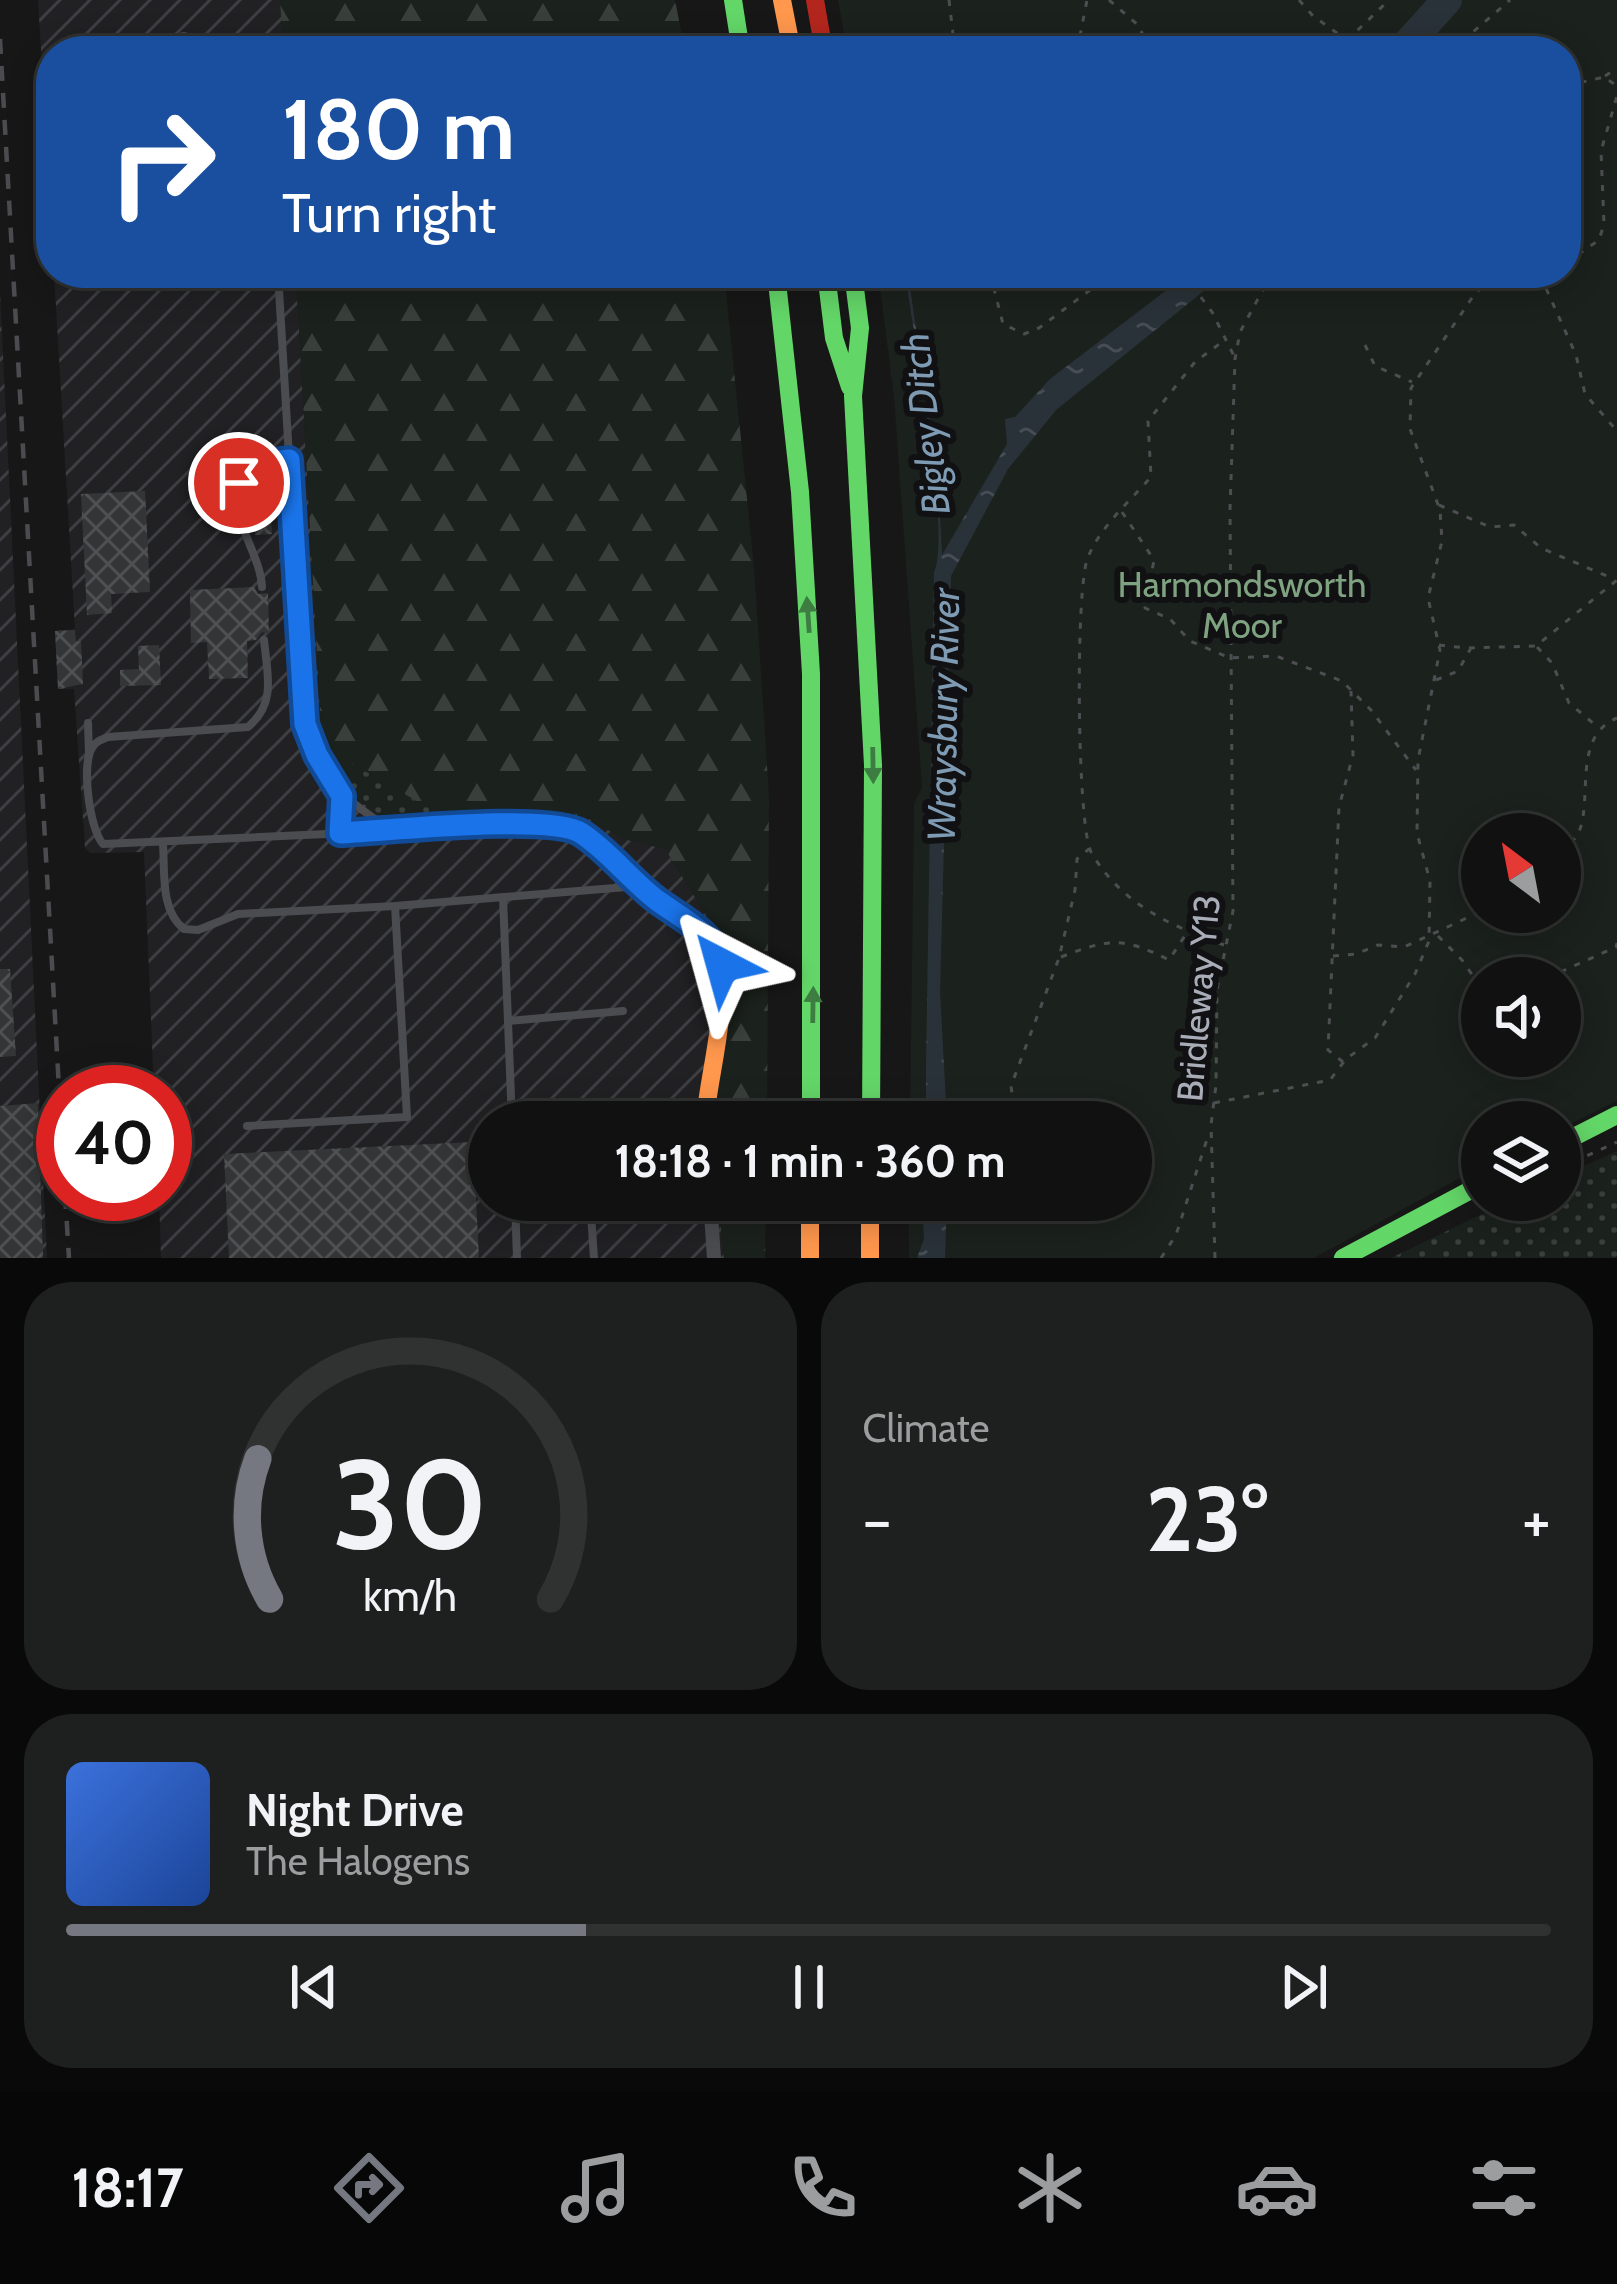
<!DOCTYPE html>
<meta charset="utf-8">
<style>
:root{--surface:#111;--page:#1e1f1f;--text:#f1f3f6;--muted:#9c9d9f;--line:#303131;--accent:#757880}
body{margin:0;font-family:Cabin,sans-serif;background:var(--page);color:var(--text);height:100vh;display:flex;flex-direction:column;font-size:45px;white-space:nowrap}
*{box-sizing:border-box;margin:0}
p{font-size:39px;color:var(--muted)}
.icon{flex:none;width:66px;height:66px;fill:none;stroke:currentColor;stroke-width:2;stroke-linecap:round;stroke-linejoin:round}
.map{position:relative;height:1258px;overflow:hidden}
.details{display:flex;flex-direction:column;gap:24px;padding:24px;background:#090909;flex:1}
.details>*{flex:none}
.top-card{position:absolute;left:36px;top:36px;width:1545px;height:252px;border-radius:48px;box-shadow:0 6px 30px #0003,0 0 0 3px var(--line);background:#1a4fa0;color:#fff;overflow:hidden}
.needle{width:78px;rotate:328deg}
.tools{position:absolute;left:1461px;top:813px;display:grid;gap:24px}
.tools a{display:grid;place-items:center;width:120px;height:120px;border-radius:50%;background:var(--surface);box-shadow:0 6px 30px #0003,0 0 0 3px var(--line);font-size:60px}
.speed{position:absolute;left:36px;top:1065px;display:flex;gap:24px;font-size:60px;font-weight:700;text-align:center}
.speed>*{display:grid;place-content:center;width:156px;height:156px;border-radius:50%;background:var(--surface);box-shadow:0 6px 30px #0003,0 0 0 3px var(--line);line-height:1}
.speed .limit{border:18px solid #d22;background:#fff;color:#111}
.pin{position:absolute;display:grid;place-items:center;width:102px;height:102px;color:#fff;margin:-51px;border:6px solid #fff;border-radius:50%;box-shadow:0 3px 12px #0007}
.me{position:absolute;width:132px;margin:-66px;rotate:321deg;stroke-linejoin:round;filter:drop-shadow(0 0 9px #0008)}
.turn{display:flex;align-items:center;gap:42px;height:252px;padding:0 48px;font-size:54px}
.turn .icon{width:156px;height:156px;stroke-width:2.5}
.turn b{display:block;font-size:84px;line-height:102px}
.big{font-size:90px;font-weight:800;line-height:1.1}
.details .widget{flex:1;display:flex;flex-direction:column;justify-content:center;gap:18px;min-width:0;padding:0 42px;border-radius:48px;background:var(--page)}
.details .dial{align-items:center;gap:0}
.dial svg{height:312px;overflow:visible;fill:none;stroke:var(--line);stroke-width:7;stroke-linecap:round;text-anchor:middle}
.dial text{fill:var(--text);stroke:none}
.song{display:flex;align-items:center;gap:36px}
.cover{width:144px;height:144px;border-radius:18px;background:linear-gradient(135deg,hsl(220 70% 55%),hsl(220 70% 35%))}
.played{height:12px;border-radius:6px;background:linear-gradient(90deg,var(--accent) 35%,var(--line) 35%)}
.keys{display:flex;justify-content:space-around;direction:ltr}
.heat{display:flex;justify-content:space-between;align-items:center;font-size:66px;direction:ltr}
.details .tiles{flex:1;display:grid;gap:24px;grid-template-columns:1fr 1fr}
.widget:last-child{grid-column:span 2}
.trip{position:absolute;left:468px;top:1101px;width:684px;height:120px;border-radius:60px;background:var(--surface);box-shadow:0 6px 30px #0003,0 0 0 3px var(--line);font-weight:800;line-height:120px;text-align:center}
.dock{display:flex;height:192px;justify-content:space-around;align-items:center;background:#070707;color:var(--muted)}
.dock .icon{width:84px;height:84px}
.dock .current{color:var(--accent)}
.dock b{font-size:54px;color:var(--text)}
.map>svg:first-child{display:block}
.industrial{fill:url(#industrial-furrows)}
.grass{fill:url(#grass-dots)}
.forest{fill:url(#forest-firs)}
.green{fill:#1b211c;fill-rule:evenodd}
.water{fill:url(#water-ripples)}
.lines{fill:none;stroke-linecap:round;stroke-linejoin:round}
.river{stroke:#2a3239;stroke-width:30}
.building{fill:url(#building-cross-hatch)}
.path{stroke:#4d4e52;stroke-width:3;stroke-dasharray:6 9;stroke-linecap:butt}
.lane{stroke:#4b4c50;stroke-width:8}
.street{stroke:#4b4c50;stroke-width:14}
.fast{stroke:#63d668;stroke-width:18}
.slow{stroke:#ff974d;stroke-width:18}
.jam{stroke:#b3261e;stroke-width:18}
.rail{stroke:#4b4c4f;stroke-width:4.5;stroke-dasharray:15 12;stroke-linecap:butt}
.oneway{fill:#3e7d42}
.route-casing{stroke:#114b97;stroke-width:30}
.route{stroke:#1a73e8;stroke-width:21}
.labels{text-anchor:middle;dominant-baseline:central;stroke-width:12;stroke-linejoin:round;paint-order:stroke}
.park-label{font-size:36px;fill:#7fa381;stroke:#111113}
.street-label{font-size:36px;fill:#a8adb8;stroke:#111113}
.water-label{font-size:39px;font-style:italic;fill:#7f9bb3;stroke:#111113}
</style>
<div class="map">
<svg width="1617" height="1258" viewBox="0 0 1617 1258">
<defs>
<pattern id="industrial-furrows" width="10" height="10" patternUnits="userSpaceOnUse" patternTransform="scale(3)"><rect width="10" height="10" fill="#212124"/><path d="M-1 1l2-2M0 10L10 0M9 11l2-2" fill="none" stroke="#3e3f42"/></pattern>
<pattern id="grass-dots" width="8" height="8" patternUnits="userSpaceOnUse" patternTransform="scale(3)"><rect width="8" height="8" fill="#1b211c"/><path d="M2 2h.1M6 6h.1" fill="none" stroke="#393f3b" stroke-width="1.8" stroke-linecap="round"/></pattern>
<pattern id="forest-firs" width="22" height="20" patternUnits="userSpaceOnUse" patternTransform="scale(3)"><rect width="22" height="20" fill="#1b211c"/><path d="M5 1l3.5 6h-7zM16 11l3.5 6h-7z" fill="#393f3b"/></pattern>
<pattern id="water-ripples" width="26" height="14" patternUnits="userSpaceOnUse" patternTransform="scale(3)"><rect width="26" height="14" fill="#2a3239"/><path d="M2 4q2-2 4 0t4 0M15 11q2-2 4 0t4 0" fill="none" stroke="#464d54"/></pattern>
<pattern id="building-cross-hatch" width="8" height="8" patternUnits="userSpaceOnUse" patternTransform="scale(3)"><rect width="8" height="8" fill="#343537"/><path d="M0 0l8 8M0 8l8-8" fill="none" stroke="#4f5052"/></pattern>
</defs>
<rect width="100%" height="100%" fill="#171717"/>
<!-- industrial -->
<path class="industrial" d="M38 0H280L283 51H51V217Z
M54 273H296L322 745 346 792 394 824 584 816 624 839 665 849 733 958 714 1093V1122H489V1200H719L724 1258H161L159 1194H165V1092H154L144 852 90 853 85 848 74 689H58L55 631 75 629Z
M0 293 47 1258H0Z"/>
<!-- grass -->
<path class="grass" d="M322 746 451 821 394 824 346 792Z
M1617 1151V1258H1391L1511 1200H1560V1177Z"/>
<!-- forest -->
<path class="forest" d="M280 0H675L685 51H283Z
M296 273H724L754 567 769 797 767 1122H714V1093L733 958 665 849 624 839 584 816 451 821 322 746Z
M719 1200H766L765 1258H724Z"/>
<!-- green -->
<path class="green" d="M838 0H1617V1101L1560 1129V1122H1482V1166L1314 1258H909V1200H1131V1122H910L914 803 922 787 894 397 878 273H1566V51H847ZM1482 834H1560V912H1482ZM1482 978H1560V1056H1482Z"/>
<!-- water -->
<path class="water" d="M905 273H908L938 481 942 555 1007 444 1005 419 1015 417 1050 379 1189 273H1226L1056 410 1008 469 951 576 940 992 947 1122H926V1068L934 572C952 535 912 326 905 273Z
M922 1200H947L945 1258H917L924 1239Z"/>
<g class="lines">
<!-- river -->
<path class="river" d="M1401 51 1447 0"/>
</g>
<!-- building -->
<path class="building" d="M187 32 188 47 146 50 145 35Z
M145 491 150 592 111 594 112 613 87 615 81 494Z
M270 500 272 534 255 535 253 501Z
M254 587 258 594 268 593 269 634 262 632 256 640 247 641 248 678 209 679 207 642 191 643 190 590Z
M75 630 76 642 81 641 83 684 58 689 55 631Z
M159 645 161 685 120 686V670L139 669 138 646Z
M0 969H10L16 1056 0 1057Z
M38 1103 43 1258H0V1106Z
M473 1142 479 1258H229L224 1154Z"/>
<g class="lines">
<!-- path -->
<path class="path" d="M949 0 955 51
M1109 0 1138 25 1151 51
M1299 0 1313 16 1347 40
M1077 51 1087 0
M1336 51 1389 0
M1451 51 1510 0
M1605 76 1617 68
M1566 86 1604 77 1617 86
M1566 263 1599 240 1604 224 1601 151 1617 96
M990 273 1003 324 1024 334 1039 328 1113 273
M1183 273 1212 312 1235 358
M1527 273H1545
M1540 275 1576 355 1585 394 1617 431
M1365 345 1375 366 1412 382
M1439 505 1490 527 1514 525 1541 548 1614 579
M1122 512 1154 560 1145 608 1170 619 1190 641 1230 658 1276 656 1342 681 1371 710 1416 770
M1439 645 1466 648 1536 646 1617 580
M1537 647 1552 663 1569 703 1599 728
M1436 680 1458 671 1471 648
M1560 853C1566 847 1576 839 1579 832 1593 797 1572 737 1617 718
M1438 936 1462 960 1482 989
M1224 945C1171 926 1121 904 1091 852 1077 825 1075 586 1088 557 1101 526 1129 502 1151 477L1148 421 1195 362 1226 339
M1333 956 1356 954 1378 945 1404 947 1482 911
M1061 957C1108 939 1122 936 1169 960L1186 934
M1547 978 1616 947 1617 943
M1343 1062 1328 1050 1339 807 1353 755 1351 691
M1214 1103 1330 1080 1346 1059 1375 1038 1415 974 1429 941 1430 881 1417 833 1418 760 1440 650 1428 598 1442 541 1440 510 1410 429 1411 388 1476 292 1508 273
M1016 1122 1011 1086 1059 958 1075 890 1077 859 1089 849
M1560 1168 1617 1142
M1027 1200 1029 1221
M1161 1258 1176 1235 1209 1133
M1215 1258 1211 1125 1216 1085 1217 990 1233 911 1230 509 1235 359 1240 332 1265 286 1277 273"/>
<!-- lane -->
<path class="lane" d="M278 273 305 724C324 783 342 797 391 830
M262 587C260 546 215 504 250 466L289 460
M264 640C267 673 277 703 248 727L108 737C101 740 96 741 92 748 81 766 90 830 103 844L551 824 581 832 638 885
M88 723 89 754
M341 833 342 798
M163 844C165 873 160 910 184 929L198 930 238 914 395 906
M503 897 512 1122
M508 1021 623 1011
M511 1114H584L585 1122
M247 1126 407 1117 395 906 639 886
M515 1200 517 1258
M590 1200 594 1258"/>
<!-- street -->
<path class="street" d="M710 1200 714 1258"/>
<!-- fast -->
<path class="fast" d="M733 0 741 51
M776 273 800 492 811 674V1122
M826 273 834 338 850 387
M853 273 860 328 853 396 873 765 871 1122
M1560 1144 1617 1115
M1343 1258 1482 1184"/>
<!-- slow -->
<path class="slow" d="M782 0 792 51
M639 886C661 902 690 916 708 937 740 975 707 1075 705 1122
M810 1200V1258
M870 1200V1258"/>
<!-- jam -->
<path class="jam" d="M815 0 824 51"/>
<!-- rail -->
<path class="rail" d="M0 39 63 1160
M65 1194 69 1258"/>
</g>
<!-- one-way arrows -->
<defs><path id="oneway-solid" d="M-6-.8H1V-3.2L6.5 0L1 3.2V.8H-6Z" transform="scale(3)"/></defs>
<g class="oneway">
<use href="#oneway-solid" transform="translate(808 615) rotate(-94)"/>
<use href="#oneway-solid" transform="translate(873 765) rotate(89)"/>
<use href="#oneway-solid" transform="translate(813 1005) rotate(-89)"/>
</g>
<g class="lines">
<!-- route casing -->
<g class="route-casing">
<path id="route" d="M239 483 253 465 289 460 305 724 317 755 342 796 340 833C386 831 551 813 581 833 609 851 631 881 658 901 683 919 714 933 722 965"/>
</g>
<!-- route -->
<use href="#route" class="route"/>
</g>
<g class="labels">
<!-- park labels -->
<g class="park-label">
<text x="1242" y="584">Harmondsworth<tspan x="1242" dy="41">Moor</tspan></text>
</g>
<!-- street labels -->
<g class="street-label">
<text transform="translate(1198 998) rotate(-85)">Bridleway Y13</text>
</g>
<!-- water labels -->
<g class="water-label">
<text transform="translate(925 424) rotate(-97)">Bigley Ditch</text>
<text transform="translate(943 715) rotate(-89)">Wraysbury River</text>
</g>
</g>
</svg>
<div class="tools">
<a><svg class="needle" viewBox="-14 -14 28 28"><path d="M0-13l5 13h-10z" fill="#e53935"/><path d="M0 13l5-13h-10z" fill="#9c9d9f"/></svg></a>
<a><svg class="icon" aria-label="sound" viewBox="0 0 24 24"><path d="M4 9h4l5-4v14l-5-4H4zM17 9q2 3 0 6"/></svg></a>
<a><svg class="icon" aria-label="layers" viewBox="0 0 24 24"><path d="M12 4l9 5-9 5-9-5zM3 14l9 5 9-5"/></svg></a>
</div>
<div class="speed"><div class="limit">40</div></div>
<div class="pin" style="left:239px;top:483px;background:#d93025"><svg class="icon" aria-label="arrive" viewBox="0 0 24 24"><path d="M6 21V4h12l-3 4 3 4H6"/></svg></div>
<svg class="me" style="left:722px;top:965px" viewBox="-20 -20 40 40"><path d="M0-17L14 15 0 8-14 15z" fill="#1a73e8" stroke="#fff" stroke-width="4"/></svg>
<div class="trip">18:18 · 1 min · 360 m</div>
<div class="top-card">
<div class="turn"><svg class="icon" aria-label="right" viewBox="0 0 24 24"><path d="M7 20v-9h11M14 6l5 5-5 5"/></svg><div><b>180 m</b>Turn right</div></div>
</div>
</div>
<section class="details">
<div class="tiles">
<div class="widget dial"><svg viewBox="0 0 100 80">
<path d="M14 69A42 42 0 1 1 86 69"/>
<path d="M14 69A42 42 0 0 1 11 33" stroke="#757880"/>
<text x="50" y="56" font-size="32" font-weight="700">30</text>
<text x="50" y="72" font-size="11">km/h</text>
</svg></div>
<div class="widget"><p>Climate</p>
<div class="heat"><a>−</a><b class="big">23°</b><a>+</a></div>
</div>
<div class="widget">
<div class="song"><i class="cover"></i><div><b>Night Drive</b><p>The Halogens</p></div></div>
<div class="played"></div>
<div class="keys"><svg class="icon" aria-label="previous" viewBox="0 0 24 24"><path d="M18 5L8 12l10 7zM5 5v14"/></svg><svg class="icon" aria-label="pause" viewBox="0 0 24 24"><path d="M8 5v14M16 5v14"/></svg><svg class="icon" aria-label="next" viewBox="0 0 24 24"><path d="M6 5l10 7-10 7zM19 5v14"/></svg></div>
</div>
</div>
</section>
<nav class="dock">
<b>18:17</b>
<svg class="icon current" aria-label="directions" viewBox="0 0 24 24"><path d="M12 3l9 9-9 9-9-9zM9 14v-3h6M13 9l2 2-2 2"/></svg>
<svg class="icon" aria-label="music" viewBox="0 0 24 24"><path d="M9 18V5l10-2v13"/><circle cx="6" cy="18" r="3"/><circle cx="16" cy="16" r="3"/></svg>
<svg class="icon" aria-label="phone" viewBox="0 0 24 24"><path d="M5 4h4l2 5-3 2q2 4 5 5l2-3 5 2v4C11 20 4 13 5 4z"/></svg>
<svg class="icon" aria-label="climate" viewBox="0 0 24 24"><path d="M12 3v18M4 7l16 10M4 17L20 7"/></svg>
<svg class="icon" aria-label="car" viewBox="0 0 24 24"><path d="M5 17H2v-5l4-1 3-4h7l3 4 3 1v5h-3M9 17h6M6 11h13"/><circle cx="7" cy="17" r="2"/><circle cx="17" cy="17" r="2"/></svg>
<svg class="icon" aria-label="filters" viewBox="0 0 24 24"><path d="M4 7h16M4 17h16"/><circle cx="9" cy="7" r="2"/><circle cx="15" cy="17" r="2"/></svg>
</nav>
